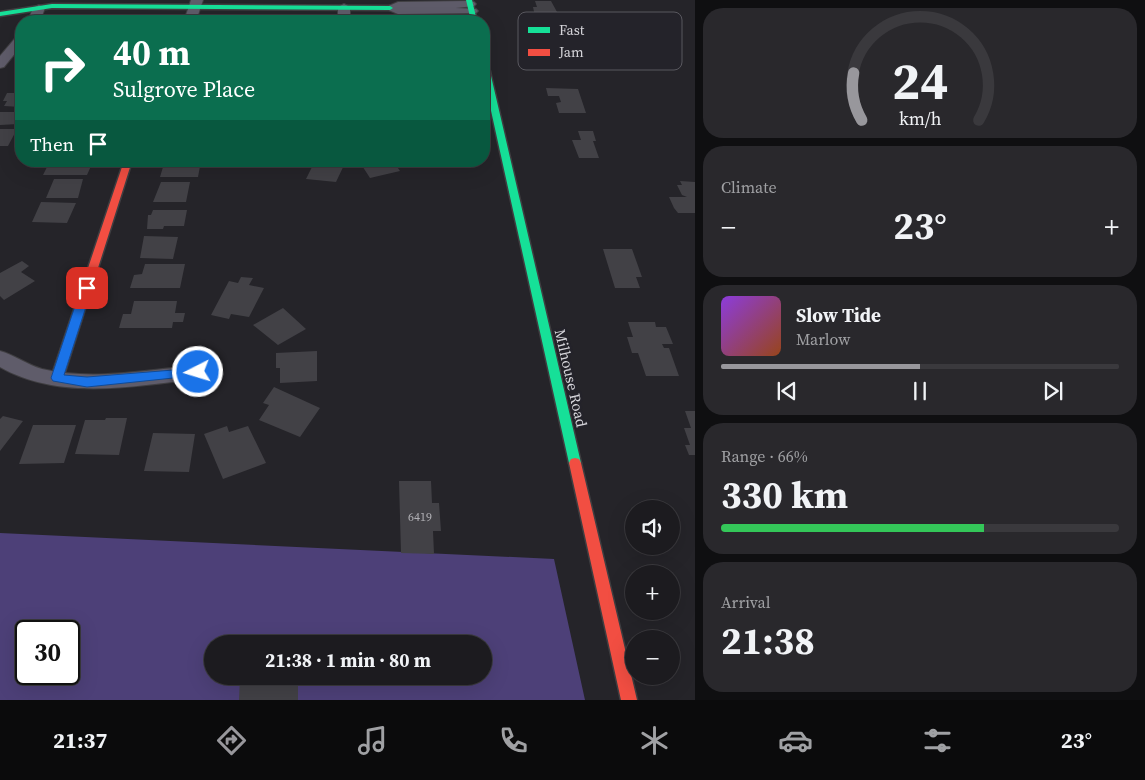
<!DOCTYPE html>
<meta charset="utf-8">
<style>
:root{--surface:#1c1b1f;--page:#29282c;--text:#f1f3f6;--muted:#a0a1a4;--line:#3a393d;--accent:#98979c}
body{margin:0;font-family:"Source Serif 4",serif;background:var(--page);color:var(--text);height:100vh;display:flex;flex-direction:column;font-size:19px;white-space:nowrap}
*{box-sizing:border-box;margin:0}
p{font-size:16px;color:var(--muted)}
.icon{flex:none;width:28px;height:28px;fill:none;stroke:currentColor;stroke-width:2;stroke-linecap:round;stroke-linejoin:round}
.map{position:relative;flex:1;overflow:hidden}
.drawer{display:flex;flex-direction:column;gap:8px;padding:8px;background:#0f0f11;width:450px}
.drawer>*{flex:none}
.guide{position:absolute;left:15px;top:15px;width:475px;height:152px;border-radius:20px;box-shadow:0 5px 20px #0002,0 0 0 1px var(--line);background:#0b6e4f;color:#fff;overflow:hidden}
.controls{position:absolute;left:625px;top:500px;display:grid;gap:10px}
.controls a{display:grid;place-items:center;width:55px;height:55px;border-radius:50%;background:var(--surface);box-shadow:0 5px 20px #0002,0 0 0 1px var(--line);font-size:25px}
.speed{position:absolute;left:15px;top:620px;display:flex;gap:10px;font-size:25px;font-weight:700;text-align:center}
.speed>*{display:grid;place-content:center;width:65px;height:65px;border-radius:50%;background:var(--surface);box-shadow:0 5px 20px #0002,0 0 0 1px var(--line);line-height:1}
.speed .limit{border:2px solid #111;border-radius:8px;background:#fff;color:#111}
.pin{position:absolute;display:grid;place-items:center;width:42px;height:42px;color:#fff;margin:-21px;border-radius:10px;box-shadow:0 2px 8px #0006}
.me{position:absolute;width:55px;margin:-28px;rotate:265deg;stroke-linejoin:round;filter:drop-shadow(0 0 4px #0008)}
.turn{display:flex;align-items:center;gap:18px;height:105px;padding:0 15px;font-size:22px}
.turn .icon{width:65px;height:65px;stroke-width:2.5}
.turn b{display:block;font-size:35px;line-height:42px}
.then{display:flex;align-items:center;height:48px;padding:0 15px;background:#0003;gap:10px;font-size:19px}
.big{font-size:38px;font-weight:700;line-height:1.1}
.drawer .card{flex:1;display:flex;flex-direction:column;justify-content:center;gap:8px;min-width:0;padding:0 18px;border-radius:20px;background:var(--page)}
.drawer .dial{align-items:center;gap:0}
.dial svg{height:130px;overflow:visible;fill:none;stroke:var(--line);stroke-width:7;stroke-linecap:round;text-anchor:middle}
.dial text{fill:var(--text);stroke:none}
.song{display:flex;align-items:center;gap:15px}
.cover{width:60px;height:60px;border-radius:8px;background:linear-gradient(135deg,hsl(270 70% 55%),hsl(20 70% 35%))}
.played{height:5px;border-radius:2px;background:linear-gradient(90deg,var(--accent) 50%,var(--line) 50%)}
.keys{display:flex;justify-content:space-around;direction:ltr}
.heat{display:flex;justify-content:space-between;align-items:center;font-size:28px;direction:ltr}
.charge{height:8px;border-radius:4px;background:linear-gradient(90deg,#34c759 66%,var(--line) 0)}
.trip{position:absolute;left:204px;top:635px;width:288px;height:50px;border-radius:25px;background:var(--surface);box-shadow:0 5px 20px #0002,0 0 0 1px var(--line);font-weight:700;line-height:50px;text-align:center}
.dock{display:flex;height:80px;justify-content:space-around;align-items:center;background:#0b0b0c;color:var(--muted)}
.dock .icon{width:35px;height:35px}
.dock .selected{color:var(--accent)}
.dock b{font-size:22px;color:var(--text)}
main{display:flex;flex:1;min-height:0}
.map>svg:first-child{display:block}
.forest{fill:#4d4078;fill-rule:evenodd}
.building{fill:#424146}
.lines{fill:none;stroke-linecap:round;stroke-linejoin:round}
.street-casing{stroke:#3f3e41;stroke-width:2}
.fast-casing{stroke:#3f3e41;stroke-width:3}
.jam-casing{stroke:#3f3e41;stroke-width:3}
.street{fill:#5f5c6a;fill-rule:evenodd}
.fast{fill:#16e098;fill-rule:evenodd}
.jam{fill:#f24e42;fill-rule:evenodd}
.route{fill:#1a73e8;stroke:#114b97}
.labels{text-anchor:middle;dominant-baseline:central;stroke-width:5;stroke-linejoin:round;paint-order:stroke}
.number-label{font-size:12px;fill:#b1b0b5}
.street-label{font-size:15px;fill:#d6d5da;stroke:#24232a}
.key{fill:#24232a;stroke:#59585f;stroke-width:1}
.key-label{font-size:14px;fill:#d6d5da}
</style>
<main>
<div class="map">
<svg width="695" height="700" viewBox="0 0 695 700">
<rect width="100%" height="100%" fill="#252429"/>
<!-- forest -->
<path class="forest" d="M0 533 554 559 585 700H0ZM26 631H69V674H26ZM212 644H482V676H212Z"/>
<!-- building -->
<path class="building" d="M535 1H551L562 21H536L533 7H537Z
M69 18H92L91 21H67Z
M132 18H159L158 21H130Z
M219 18 246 19V21H219Z
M285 18 313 19V21H285Z
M546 88 578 89 586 113H559L556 103 561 102 559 96H548Z
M7 93H21V107L4 106 7 101H3Z
M0 112H21V119L18 124 0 125Z
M0 129H17L8 146H0Z
M578 131H593L596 141H593L599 158H579L572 140H581Z
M50 161H85L83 166H91L87 175H43Z
M166 161H201L198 177H160L163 167H168L165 165Z
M269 161H292L280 167Z
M315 161H346L336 182 306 179Z
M359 161H393L400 171 370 178Z
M54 179H83L78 198H46Z
M680 181 695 182V213H678L674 208 669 197H687L682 195 677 185H682Z
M161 182H190L186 202H153Z
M41 202 76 203 67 223 32 222Z
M153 210H187L184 226H164L163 229H147L148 215H151Z
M144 236 178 237 173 259 140 258Z
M603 249H632L642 277H636L640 288H615Z
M22 261 29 266 21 272 35 281 4 300 0 296V273Z
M145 264H185L180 288H130L134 275 142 274Z
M241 277 253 278 249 285 264 288 249 317 231 314 229 319 211 315 229 281 238 283Z
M134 301H177L175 313H185L183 322H173L172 328H119L123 314H131Z
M283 308 306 329 278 345 253 325Z
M628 322H655L656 327H666L673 344H662L664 348H669L679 376H646L638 353H632L627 337H633Z
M317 351V381L280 383V368H276V353Z
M274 387 320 408 300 437 259 420 269 405 263 403Z
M685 411H695V455H689L685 445H690L684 428H691Z
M3 416 23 421 0 451V419Z
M106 418H127L119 455 75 454 85 420H105Z
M33 425H76L64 463 19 464Z
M227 426 229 432 248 426 266 463 223 479 204 434Z
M153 433 195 434 189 472 144 471Z
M399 481H431L432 503H439L441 531H433L434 554 401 553Z
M240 676H298V700H239Z"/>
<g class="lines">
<!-- street casing -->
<g class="street-casing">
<path id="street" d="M191 0H203L196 21H184Z
M470 1 474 2 476 4 474 6 456 8 476 9 478 11 476 13 398 14 384 8 398 2Z
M344 4 350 7V21H338V7Z
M39 5 45 8 40 21H28L33 8Z
M21 35V46L4 67 0 68V56L17 36Z
M0 351C15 355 27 365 42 369 92 381 148 370 198 365L205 367 208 372 205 377 198 379C133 386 60 401 0 367Z"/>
</g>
<!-- fast casing -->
<g class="fast-casing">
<path id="fast" d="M466 0H472L477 21H471Z
M52 4 390 6 393 8 390 10 52 8 0 16V12Z
M484 61 488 63 581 463 579 467 575 468 571 467 569 463 484 79Z"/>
</g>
<!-- jam casing -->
<g class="jam-casing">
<path id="jam" d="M124 161H132L63 378 61 381H53L51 378Z
M575 458 579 459 581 463 637 700H621L569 463 571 459Z"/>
</g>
<!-- street -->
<use href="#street" class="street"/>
<!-- fast -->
<use href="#fast" class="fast"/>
<!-- jam -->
<use href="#jam" class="jam"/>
</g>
<!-- route -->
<path class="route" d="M87 284 92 288 64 375 87 377 198 368 202 369 203 372 202 375 87 387 53 381 51 378 81 288Z"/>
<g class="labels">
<!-- number labels -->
<g class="number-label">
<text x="420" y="517">6419</text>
</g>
<!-- street labels -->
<g class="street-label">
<text transform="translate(571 378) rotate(77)">Milhouse Road</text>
</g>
</g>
<!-- legend -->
<rect x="518" y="12" width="164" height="58" rx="8" class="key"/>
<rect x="528" y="27" width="22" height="6" fill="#16e098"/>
<rect x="528" y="49" width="22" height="7" fill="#f24e42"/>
<g class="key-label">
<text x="559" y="35">Fast</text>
<text x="559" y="57">Jam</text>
</g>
</svg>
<div class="controls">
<a><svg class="icon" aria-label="sound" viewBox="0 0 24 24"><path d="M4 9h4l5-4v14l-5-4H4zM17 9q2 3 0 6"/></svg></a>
<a>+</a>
<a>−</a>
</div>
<div class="speed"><div class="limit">30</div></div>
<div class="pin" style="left:87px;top:288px;background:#d93025"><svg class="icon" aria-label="arrive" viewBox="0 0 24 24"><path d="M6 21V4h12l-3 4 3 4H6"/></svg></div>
<svg class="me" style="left:198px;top:372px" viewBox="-20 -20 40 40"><circle r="17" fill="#1a73e8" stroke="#fff" stroke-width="3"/><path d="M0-11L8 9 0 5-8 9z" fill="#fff"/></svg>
<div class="trip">21:38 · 1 min · 80 m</div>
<div class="guide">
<div class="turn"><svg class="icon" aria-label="right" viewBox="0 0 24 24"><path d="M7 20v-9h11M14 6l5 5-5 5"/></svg><div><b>40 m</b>Sulgrove Place</div></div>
<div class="then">Then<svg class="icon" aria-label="arrive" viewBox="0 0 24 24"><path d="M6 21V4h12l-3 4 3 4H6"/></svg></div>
</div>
</div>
<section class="drawer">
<div class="card dial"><svg viewBox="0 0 100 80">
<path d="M14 69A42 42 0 1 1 86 69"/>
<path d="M14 69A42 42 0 0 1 9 40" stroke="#98979c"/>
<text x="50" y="56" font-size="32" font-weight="700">24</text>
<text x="50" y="72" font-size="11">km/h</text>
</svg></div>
<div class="card"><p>Climate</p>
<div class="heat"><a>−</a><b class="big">23°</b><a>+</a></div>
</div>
<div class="card">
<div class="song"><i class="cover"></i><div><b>Slow Tide</b><p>Marlow</p></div></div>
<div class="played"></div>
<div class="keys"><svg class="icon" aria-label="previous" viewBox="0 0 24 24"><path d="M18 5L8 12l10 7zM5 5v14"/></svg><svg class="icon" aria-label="pause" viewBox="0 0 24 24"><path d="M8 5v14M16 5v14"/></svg><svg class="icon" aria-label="next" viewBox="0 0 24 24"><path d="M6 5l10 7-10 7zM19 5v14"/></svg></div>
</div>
<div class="card"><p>Range · 66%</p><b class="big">330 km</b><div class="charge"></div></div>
<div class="card"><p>Arrival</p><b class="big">21:38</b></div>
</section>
</main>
<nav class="dock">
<b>21:37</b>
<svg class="icon selected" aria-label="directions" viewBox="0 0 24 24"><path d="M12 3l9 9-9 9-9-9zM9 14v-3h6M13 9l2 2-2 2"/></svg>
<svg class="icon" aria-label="music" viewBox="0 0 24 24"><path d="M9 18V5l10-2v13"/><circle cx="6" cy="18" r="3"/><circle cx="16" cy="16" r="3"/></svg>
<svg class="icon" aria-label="phone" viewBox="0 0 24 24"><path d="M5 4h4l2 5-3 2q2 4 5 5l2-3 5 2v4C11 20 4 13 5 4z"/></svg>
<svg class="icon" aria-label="climate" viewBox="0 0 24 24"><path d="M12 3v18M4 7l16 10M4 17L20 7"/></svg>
<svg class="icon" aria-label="car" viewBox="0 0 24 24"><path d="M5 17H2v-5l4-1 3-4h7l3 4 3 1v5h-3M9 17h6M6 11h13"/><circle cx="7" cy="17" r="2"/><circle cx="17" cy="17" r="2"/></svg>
<svg class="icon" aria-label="filters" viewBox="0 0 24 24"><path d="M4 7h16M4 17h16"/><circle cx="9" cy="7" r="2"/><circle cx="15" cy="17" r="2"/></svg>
<b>23°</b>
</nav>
